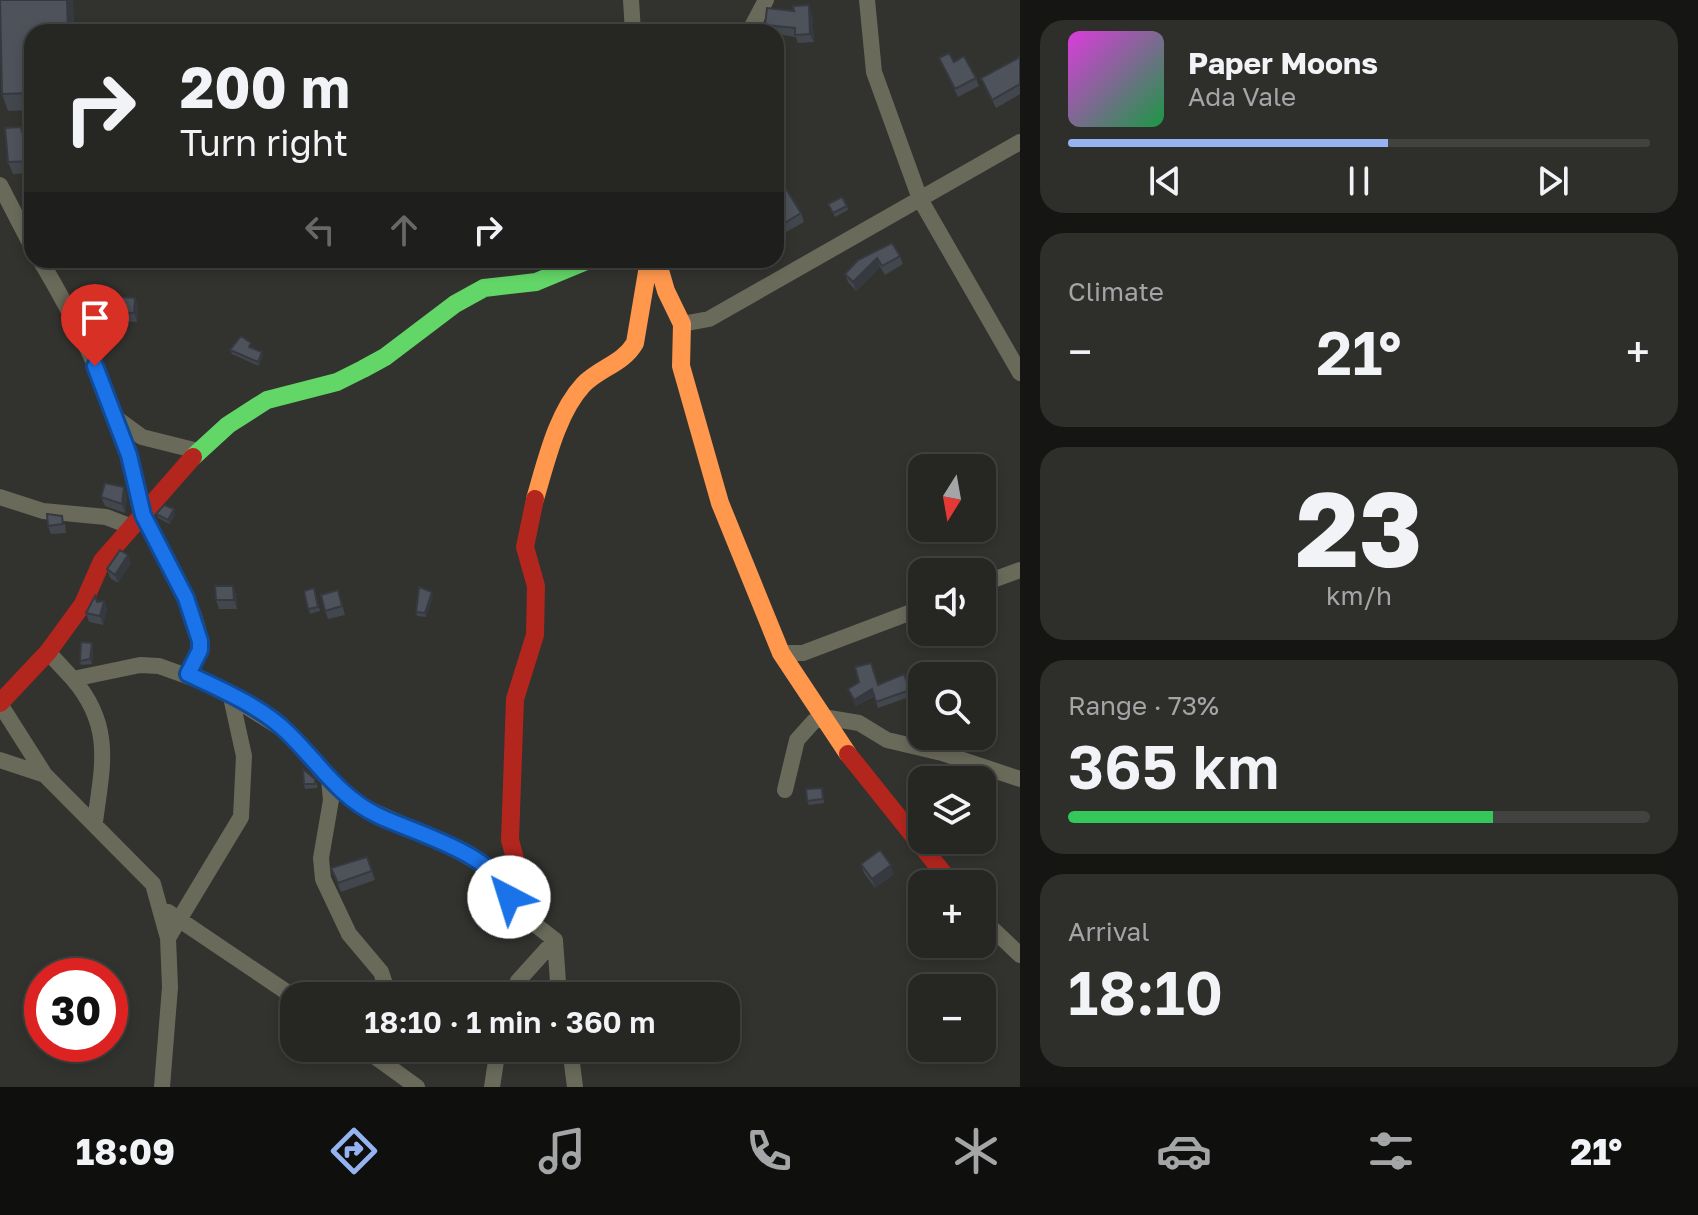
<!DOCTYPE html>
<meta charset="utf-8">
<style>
:root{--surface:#262623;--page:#2e2e2b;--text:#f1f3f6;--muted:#a4a5a6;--line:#424341;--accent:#95b2f1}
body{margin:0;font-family:"Golos Text",sans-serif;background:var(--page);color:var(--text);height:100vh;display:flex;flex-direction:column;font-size:30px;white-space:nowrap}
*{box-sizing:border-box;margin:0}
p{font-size:26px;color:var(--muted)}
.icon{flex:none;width:44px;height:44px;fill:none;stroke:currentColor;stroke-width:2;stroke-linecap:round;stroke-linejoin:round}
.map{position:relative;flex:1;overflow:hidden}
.drawer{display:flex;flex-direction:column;gap:20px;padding:20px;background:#151513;width:678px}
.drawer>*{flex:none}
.top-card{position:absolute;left:24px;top:24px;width:760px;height:244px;border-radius:24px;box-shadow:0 4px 12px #0003,0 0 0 2px var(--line);background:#262623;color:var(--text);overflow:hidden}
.needle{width:52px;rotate:191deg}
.buttons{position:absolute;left:908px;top:454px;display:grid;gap:16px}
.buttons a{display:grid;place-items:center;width:88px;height:88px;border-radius:16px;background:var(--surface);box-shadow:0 4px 12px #0003,0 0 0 2px var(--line);font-size:40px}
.speed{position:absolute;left:24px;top:958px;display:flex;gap:16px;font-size:40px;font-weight:700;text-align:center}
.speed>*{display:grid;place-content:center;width:104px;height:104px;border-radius:50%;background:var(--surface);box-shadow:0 4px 12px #0003,0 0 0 2px var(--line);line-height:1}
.speed .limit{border:12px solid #d22;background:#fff;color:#111}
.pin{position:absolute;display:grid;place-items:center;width:68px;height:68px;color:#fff;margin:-82px -34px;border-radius:50% 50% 50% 0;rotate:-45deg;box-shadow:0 0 8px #0007}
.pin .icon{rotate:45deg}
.me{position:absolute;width:88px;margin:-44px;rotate:320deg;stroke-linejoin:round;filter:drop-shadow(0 0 6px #0008)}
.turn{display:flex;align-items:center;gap:28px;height:168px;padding:0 24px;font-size:36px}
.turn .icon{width:104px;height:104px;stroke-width:2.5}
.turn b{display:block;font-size:56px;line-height:68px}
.lanes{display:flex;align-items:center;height:76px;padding:0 24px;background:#0003;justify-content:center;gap:40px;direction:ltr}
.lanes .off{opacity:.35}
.big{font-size:60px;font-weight:600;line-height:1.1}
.drawer .tile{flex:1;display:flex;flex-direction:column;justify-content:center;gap:12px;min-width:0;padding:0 28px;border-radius:24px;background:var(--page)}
.drawer .dial{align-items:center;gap:0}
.dial b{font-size:104px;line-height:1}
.song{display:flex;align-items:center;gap:24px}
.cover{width:96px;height:96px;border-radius:12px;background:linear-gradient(135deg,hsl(300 70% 55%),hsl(140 70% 35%))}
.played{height:8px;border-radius:4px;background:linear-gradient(90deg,var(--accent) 55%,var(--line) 55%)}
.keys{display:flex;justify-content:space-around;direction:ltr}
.heat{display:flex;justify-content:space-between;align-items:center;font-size:44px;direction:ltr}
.charge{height:12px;border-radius:6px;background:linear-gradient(90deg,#34c759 73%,var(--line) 0)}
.trip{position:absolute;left:280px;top:982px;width:460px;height:80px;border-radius:24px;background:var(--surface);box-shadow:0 4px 12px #0003,0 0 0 2px var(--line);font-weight:600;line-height:80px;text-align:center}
.tabs{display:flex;height:128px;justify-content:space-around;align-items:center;background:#0f0f0e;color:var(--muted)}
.tabs .icon{width:56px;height:56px}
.tabs .selected{color:var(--accent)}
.tabs b{font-size:36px;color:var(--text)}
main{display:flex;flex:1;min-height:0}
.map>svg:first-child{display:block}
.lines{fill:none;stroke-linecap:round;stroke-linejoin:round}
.street{stroke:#6a6a5b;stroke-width:16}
.fast{stroke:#63d668;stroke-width:18}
.slow{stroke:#ff974d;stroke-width:18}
.jam{stroke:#b3261e;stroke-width:18}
.wall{fill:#42474e}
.shaded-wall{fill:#363940}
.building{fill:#4d525b;stroke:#363940;stroke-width:2}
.route-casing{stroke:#114b97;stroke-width:20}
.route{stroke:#1a73e8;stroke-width:14}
</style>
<main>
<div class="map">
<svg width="1020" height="1087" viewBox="0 0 1020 1087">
<rect width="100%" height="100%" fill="#32322f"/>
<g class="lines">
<!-- street -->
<path class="street" d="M631 0 633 32
M867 0 874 72 920 199 1020 373
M749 32 766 0
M0 185 32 247
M40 260C77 321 107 386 129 454 136 474 136 500 145 519 163 560 197 601 201 647L188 674
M682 324 709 319 1020 142
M116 418 142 437 198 451
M0 497 43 511 106 517 132 527
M982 584 1020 570
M48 652 73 679 140 665 159 666 212 685 287 732 325 776 362 806 436 839 477 862 502 882 519 912 555 940
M781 653H803L922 608
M73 679C114 727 102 767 95 822
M0 704 45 775 153 884 168 938 170 987 162 1087
M0 760 45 775
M329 780 331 800 321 858 323 879 349 934 381 972 389 996
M785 790 797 740 814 721 829 718 859 723 887 740 942 753 1020 779
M168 912 294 997
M982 919 1020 955
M168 938 241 817 244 756 231 697
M555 940 559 996
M485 996 516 986
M513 996 518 981 555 940
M363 1048 417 1087
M570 1048 575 1087
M381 1061 393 1048
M492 1087 498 1048"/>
<!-- fast -->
<path class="fast" d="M193 457 228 425 267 400 337 382 363 369 385 357 455 304 484 288 536 282 589 260"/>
<!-- slow -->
<path class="slow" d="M657 260 666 291 682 324 681 366 720 503 781 653 848 754
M535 499C546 462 557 413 583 385 599 368 623 364 635 343L649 260"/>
<!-- jam -->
<path class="jam" d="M0 703 48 652 83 604 102 561 193 457
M848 754 952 884
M506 889 515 880 517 866 510 840 515 699 535 635 536 586 525 547 535 499"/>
</g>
<!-- wall -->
<path class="wall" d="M73 0 74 32H32V110L8 111 2 94 0 32Z
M812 14 814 42 798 43 796 37 776 34V32H768L765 25Z
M1020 57V94L996 108 981 78Z
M939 58 976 78 979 86 958 97Z
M32 130V173L13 174 8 162 23 132Z
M776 194 801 213 804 222 781 235 776 227Z
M828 204 847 206 848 210 835 217Z
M900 256 903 264 885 275 880 267 856 291 848 282 845 274 858 260Z
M135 298 138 307 137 322 122 321 119 312Z
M253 347 263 356 259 366 232 354 230 350Z
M124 487 127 496 125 513 105 506 101 497Z
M156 514H175L170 524 158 518Z
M65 524 66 533 51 534 48 526Z
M131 563 118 583 110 578 107 569Z
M233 586 236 595 237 609H219L216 600Z
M314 588 320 611 310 614 304 591Z
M338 590 345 615 328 619 325 611Z
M433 596 426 617 417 616 416 612Z
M104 601 107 610 103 625 89 622 86 613 97 602Z
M92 643 93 647 92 664 81 665 80 661Z
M986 662 995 689 987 692V702H982V676Z
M904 674 912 696 878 708 874 696 856 706 848 689 878 684Z
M317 783V788L305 789 304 784Z
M823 792 824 803 809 805 807 801Z
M367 857 375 880 341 892 331 868Z
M861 864 894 874 875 888 864 873Z"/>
<!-- shaded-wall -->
<path class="shaded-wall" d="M67 0H73L74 32H68Z
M809 5 812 14 814 42 810 34Z
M29 42 32 49V72L30 66Z
M877 258 880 267 856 291 853 282Z
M135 298 138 307 137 322 134 313Z
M262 352 263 356 259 366 258 362Z
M124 487 127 496 125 513 122 504Z
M174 509 175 514 170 524 168 520Z
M128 555 131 563 118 583 115 575Z
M233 586 236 595 237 609 234 600Z
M432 592 433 596 426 617 425 613Z
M104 601 107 610 103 625 100 616Z
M92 643 93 647 92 664 90 659Z
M872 689 874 695 856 706 854 700Z
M891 865 894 874 875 888 872 879Z"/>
<!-- building -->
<path class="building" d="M0 0H67L68 32H32V42H29L30 66H32V93L2 94Z
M809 5 810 34 795 35V28L765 25 767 8 794 11 793 6Z
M949 53 954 62 964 56 976 78 955 89 939 58Z
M1020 57V84L992 100 981 78Z
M21 127 22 132 32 130V161L8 162 5 128Z
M786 189 801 213 778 227 776 223V194Z
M842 197 847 206 833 213 828 204Z
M892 243 900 256 882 266 877 258 853 282 845 274 858 260Z
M121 297 135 298 134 313 119 312Z
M241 336 251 343 249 347 262 352 258 362 230 350Z
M105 483 124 487 122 504 101 497Z
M164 505 174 509 168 520 156 514Z
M47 514 62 516 63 524 48 526Z
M120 550 128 555 115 575 107 569Z
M215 586H233L234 600H216Z
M419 587 432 592 425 613 416 612Z
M314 588 318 607 308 609 304 591Z
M338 590 342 606 325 611 321 595Z
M95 596 97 602 104 601 100 616 86 613Z
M81 642 92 643 90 659 80 661Z
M986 662 993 681 984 684V694H982V676H963L961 670Z
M871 663 878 685 904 674 910 690 876 702 872 689 854 700 848 689 859 682 855 667Z
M303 769 315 779V784H304Z
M822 788 823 799 807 801 806 789Z
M880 850 891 865 872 879 861 864Z
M367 857 372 871 338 883 331 868Z"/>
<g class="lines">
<!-- route casing -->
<g class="route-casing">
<path id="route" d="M95 366 129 455 143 515 186 598 200 641V650L188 674C220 689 262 707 288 733 318 762 338 796 377 815 414 833 495 853 509 897"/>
</g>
<!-- route -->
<use href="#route" class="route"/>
</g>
</svg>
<div class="buttons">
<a><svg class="needle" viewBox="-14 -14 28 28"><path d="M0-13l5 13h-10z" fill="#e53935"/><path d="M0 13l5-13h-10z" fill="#a4a5a6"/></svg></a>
<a><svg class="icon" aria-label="sound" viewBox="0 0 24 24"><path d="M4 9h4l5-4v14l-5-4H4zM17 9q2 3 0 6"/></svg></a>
<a><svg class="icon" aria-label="search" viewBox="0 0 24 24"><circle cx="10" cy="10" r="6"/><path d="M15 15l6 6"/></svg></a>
<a><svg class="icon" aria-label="layers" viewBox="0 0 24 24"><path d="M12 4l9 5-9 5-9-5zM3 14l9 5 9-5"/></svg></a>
<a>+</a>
<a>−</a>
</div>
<div class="speed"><div class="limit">30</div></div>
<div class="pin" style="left:95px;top:366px;background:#d93025"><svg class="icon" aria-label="arrive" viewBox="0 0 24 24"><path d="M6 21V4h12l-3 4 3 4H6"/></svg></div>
<svg class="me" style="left:509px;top:897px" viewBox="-20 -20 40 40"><circle r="19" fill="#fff"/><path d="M0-13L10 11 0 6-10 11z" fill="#1a73e8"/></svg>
<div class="trip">18:10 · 1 min · 360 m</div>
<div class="top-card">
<div class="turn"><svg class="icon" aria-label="right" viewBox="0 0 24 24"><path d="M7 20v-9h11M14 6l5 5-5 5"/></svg><div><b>200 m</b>Turn right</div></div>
<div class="lanes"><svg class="icon off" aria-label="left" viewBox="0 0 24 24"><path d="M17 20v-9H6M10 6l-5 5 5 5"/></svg><svg class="icon off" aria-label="ahead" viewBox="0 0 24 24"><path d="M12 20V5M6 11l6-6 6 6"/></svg><svg class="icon" aria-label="right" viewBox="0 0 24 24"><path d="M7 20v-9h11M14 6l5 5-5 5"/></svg></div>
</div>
</div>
<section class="drawer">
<div class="tile">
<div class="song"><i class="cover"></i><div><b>Paper Moons</b><p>Ada Vale</p></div></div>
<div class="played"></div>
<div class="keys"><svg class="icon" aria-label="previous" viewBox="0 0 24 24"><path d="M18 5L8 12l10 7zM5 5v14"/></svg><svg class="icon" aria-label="pause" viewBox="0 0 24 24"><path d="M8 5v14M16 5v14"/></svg><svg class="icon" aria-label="next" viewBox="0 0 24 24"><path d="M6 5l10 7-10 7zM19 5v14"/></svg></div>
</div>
<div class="tile"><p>Climate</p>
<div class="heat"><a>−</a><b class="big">21°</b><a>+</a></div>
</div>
<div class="tile dial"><b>23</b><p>km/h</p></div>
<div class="tile"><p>Range · 73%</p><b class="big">365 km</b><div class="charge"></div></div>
<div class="tile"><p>Arrival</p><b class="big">18:10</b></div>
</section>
</main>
<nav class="tabs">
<b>18:09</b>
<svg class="icon selected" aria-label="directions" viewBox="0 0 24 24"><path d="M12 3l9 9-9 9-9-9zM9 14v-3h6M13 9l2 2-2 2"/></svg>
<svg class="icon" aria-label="music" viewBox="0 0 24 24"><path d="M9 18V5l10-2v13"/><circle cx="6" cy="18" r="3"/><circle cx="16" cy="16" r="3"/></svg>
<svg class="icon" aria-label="phone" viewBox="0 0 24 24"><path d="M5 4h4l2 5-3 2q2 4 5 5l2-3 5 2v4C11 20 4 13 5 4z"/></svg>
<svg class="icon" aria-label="climate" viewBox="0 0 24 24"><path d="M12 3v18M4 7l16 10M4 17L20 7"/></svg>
<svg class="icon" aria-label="car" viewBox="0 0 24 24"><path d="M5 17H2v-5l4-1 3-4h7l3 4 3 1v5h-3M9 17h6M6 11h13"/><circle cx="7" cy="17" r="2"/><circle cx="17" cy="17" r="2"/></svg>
<svg class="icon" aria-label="filters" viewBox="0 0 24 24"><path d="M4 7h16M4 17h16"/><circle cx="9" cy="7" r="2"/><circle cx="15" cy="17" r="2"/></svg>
<b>21°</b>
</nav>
